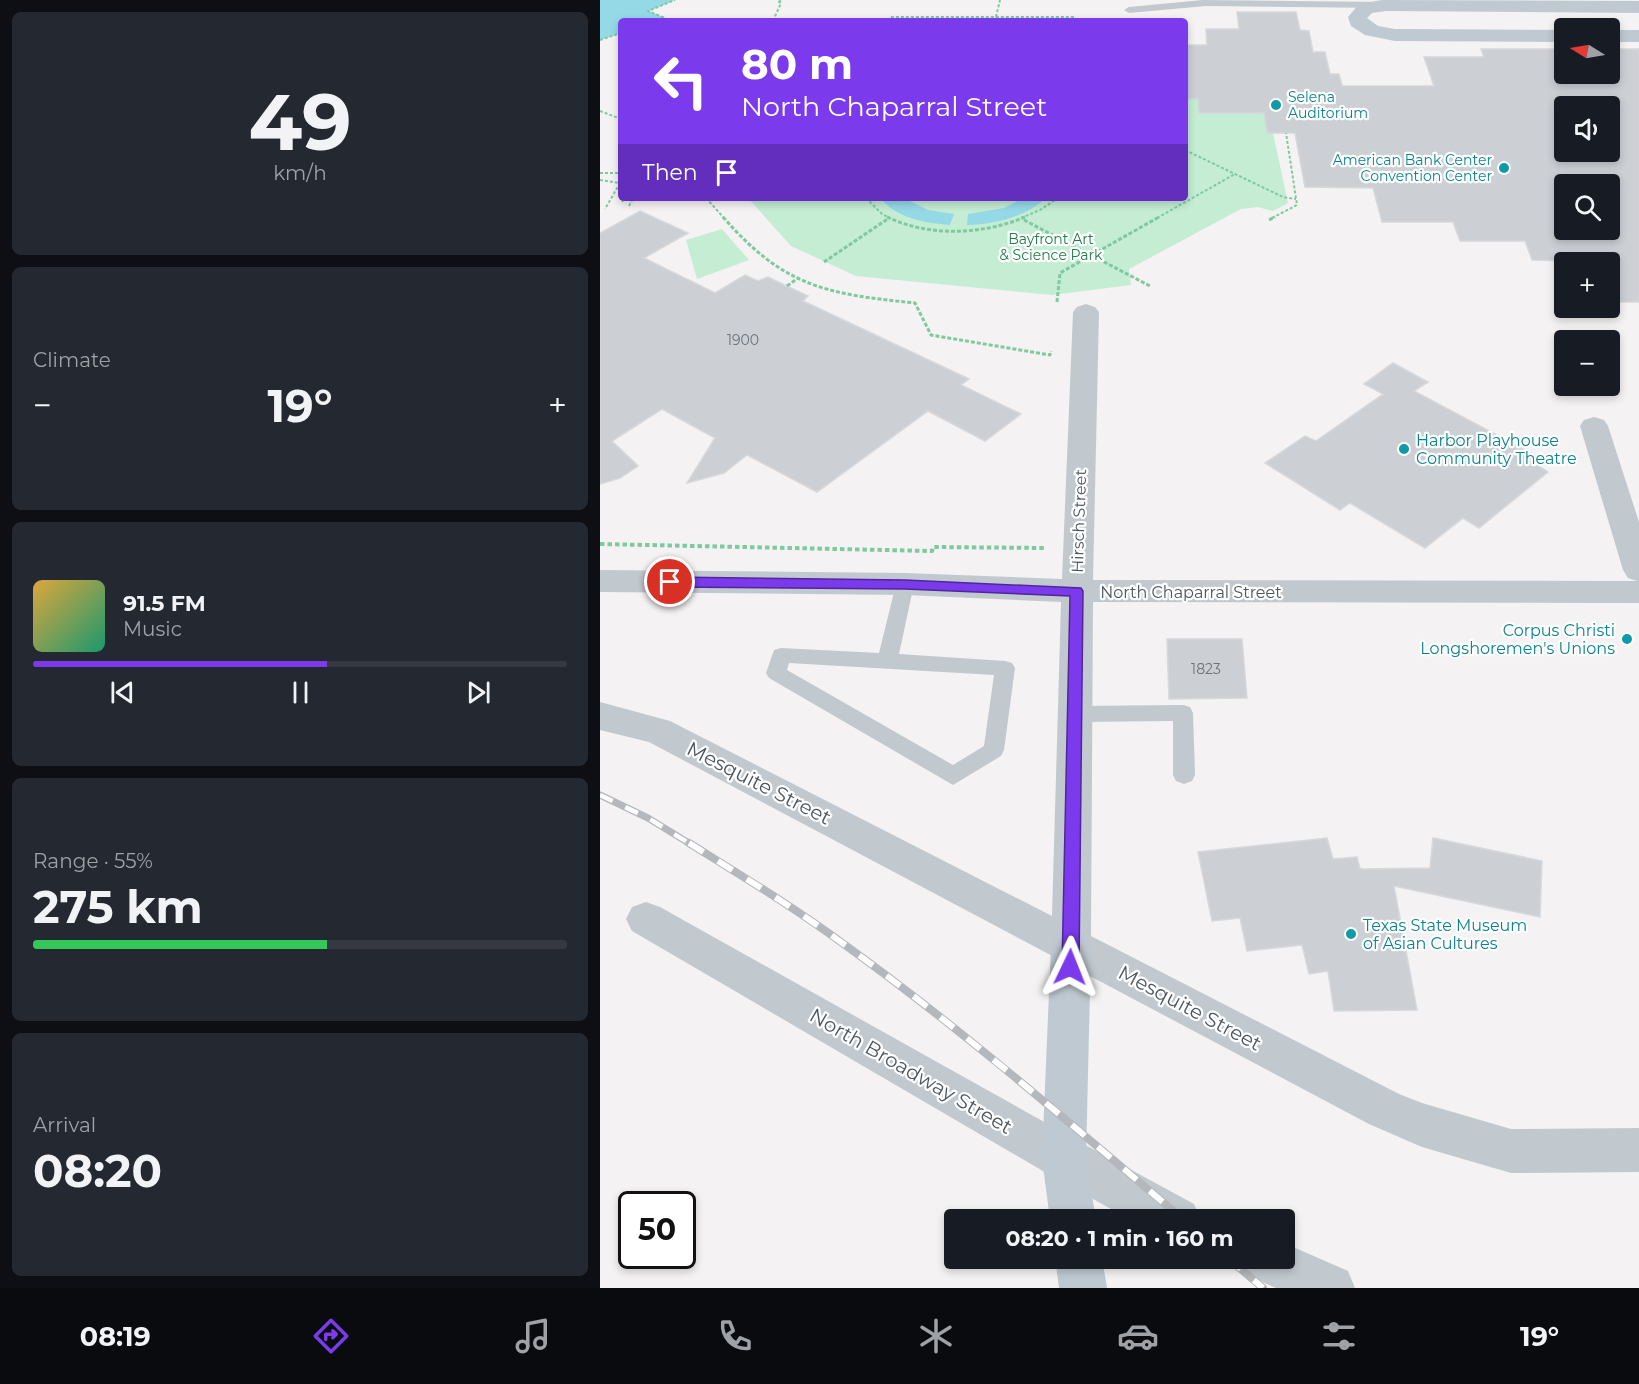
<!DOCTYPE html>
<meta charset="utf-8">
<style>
:root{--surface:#171b24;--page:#242831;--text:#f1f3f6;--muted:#9ea1a6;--line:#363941;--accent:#7c3aed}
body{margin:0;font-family:Montserrat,sans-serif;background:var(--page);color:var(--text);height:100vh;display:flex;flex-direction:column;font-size:22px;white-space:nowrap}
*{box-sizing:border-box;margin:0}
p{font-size:20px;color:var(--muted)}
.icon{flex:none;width:33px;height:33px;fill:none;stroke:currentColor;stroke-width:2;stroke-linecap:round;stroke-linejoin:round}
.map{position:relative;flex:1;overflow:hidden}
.sheet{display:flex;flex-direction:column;gap:12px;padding:12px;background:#0d0f14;width:600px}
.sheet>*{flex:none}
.guide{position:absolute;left:18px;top:18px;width:570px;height:183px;border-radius:6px;box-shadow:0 3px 9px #0003;background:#7c3aed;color:#fff;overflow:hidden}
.needle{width:39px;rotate:281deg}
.fabs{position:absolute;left:954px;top:18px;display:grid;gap:12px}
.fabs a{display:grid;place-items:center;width:66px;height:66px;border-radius:6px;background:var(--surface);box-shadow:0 3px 9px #0003;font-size:30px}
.speed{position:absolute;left:18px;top:1191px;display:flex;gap:12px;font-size:30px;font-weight:700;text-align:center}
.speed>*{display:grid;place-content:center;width:78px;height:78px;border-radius:50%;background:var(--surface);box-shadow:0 3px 9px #0003;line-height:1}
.speed .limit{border:3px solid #111;border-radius:9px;background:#fff;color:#111}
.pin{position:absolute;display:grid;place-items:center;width:51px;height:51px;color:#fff;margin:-26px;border:3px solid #fff;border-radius:50%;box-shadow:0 2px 6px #0007}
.me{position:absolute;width:66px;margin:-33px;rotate:2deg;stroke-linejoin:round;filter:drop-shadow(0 0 4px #0008)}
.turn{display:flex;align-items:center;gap:21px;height:126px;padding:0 24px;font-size:27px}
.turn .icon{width:78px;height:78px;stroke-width:2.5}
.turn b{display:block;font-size:42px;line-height:51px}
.then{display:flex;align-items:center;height:57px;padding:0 24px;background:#0003;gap:12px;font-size:22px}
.big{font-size:45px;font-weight:700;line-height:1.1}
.sheet .widget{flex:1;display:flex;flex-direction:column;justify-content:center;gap:9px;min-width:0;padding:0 21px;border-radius:9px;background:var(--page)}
.sheet .dial{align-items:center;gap:0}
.dial b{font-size:78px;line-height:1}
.song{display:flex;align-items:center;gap:18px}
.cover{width:72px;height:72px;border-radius:9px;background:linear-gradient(135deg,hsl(40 70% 55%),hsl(160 70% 35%))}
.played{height:6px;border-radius:3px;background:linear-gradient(90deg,var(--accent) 55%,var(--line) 55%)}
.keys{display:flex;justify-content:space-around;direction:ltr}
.heat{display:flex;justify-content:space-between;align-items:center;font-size:33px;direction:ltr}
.charge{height:9px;border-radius:4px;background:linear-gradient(90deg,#34c759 55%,var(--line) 0)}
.trip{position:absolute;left:344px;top:1209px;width:351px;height:60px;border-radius:6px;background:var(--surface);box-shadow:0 3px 9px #0003;font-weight:700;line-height:60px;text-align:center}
.menu{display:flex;height:96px;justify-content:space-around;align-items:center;background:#090b0e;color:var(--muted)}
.menu .icon{width:42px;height:42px}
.menu .current{color:var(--accent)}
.menu b{font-size:27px;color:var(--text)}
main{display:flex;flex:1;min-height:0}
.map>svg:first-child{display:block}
.green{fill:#c4edd3}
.water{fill:#95d9e7}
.building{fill:#cccfd4;stroke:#d6d8dc;stroke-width:1.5;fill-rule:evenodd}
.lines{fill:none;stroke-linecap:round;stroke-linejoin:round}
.path-far2{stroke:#7fc9a1;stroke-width:2;stroke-dasharray:3 2;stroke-linecap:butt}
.path-far1{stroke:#7fc9a1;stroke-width:3;stroke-dasharray:4 2;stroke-linecap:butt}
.path{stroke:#7fc9a1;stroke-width:4;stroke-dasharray:4.5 3;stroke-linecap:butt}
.lane{fill:#c1c9cf;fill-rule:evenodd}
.street{fill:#c1c9cf;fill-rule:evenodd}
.secondary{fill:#bfc9d1;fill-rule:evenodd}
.rail-far1-casing{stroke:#b4b7bb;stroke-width:7}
.rail-casing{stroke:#b4b7bb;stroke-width:8}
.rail-far1{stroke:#fff;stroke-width:4.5;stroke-dasharray:14;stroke-linecap:butt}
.rail{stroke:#fff;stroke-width:6;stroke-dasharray:17;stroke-linecap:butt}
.route{fill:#7c3aed;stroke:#51269a;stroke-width:1.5}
.culture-dot{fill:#0f9aa8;stroke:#fff;stroke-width:2}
.labels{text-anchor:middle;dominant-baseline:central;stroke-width:4.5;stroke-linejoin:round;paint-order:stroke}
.far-culture-label{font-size:14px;fill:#0d838f;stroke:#fff;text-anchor:start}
.far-park-label{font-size:14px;fill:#1f7c4a;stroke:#fff}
.number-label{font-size:14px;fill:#6b747c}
.culture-label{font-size:16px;fill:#0d838f;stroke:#fff;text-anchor:start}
.street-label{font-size:16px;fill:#4b565e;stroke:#fff}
.near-street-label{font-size:20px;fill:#4b565e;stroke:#fff}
</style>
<main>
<section class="sheet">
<div class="widget dial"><b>49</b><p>km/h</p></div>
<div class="widget"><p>Climate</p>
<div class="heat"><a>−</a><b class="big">19°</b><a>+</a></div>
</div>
<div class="widget">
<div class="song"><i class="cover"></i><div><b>91.5 FM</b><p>Music</p></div></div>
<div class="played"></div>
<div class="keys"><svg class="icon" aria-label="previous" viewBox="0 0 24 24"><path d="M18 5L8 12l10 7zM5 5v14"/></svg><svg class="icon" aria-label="pause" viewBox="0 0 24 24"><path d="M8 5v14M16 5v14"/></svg><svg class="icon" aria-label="next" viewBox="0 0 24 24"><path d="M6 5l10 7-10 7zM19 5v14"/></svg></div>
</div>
<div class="widget"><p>Range · 55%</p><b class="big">275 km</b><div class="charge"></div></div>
<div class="widget"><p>Arrival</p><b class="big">08:20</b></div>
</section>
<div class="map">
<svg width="1039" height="1288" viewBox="0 0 1039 1288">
<rect width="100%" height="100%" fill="#f4f2f2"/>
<!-- green -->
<path class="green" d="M585 99H598L599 113H664L673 133 688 203 673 211 658 207 641 209 529 269 531 285 452 295 256 276 191 246 148 198H585Z
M122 229 149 260 97 279 86 240Z"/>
<!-- water -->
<path class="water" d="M0 0H75L49 11 65 18 57 21H21V33L0 40Z
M280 198H304L328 210 354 214 350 225C324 223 297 218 280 198Z
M423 198H446C426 217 394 224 367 225L368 214 404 208Z"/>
<!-- building -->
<path class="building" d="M637 12H696L700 30 709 31 713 52H725L730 74H739L742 86H834L824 57H884L881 49H964V74H1010V49H1039V302H1010V262L932 260 925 241H860L853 222H782L773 188 705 187 695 133H667L664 113H599L598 99H585V45H607L606 29H639ZM964 106H1010V152H964ZM964 184H1010V230H964Z
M40 211 88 233 44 258 115 293 145 275 158 281 168 277 208 296 203 301 369 379 361 385 421 414 385 441 328 411 217 492 147 455 124 473 87 483 115 438 62 409 12 441 38 466 20 478 0 484V233Z
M793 363 828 382 814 391 938 457 933 462 948 472 879 528 863 518 825 548 750 503 740 510 665 463 705 436 716 441 783 394 764 384Z
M567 639H642L647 698 569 699Z
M727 838 733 859 757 857 760 869 830 868 833 838 942 861 940 917 794 886 817 1010 734 1011 728 971 709 974 702 945 647 951 640 918 612 921 598 852Z"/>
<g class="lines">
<!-- path-far2 -->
<path class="path-far2" d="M396 17 400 0
M57 21 65 18 48 11 75 0
M173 21 181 3 178 1 181 0
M289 21 290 17H476
M0 40 21 33
M0 111 21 119
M585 150 683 197 696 199
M0 173H21
M0 180 20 183 5 209
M106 198 124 218
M266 198 282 214 290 218
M22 202 24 198
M29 206 33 198
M421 218 440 210 458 198
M557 218 635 174
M672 218 697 205 686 133"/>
<!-- path-far1 -->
<path class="path-far1" d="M123 217C184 287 226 294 315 303L331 335 450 355 451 351
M287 217C329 237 382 235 425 217
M424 220 550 286
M669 220 675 217
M224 262 289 218
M187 286 198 278
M457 302 460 273 559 217"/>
<!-- path -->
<path class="path" d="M0 544 332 551 333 547 445 548"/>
<!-- lane -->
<path class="lane" d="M603 0 784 2 789 5 784 8 606 6 529 13 524 10 529 7Z
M305 577 312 579 314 584 299 654 405 661 412 663 415 668 404 750 401 756 353 785 169 678 166 673 174 650 181 648 279 653 296 584 298 579ZM189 663 394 675 384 746 353 765 187 670Z
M583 705 590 707 593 713 595 775 592 781 584 784 576 781 573 775V721L476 722 469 720 466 714 469 708 476 706Z"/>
<!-- street -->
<path class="street" d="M486 304 495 307 499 312 493 580 1037 581 1028 578 1023 570 980 426 984 420 994 417 1004 420 1008 426 1039 522V603L493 602 491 936 799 1094 822 1103 911 1129 1039 1128V1172L911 1173 822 1147 769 1124 49 742 0 730V702L70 721 452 916 461 602 305 595 0 592V570L305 573 462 579 473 312 477 307Z
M46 902 60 907 480 1142 594 1204 601 1220H531L448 1174 32 931 26 919 32 907Z
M684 1243 748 1271 755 1288H676L646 1275 640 1258H684Z"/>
<!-- secondary -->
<path class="secondary" d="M782 0 1039 1V13L786 11 772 13 767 18 778 26 795 29 964 30V42L795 41 765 35 751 26 748 17 759 4Z
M1010 30H1039V42H1010Z
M471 928 485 933 491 946 486 1158 496 1220H450L442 1158 451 946 457 933Z
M455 1258H502L507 1288H459Z"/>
<!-- rail-far1 casing -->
<g class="rail-far1-casing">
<path id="rail-far1" d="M0 795 48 818 92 845"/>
</g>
<!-- rail casing -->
<g class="rail-casing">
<path id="rail" d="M89 843C142 876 195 908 245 945 363 1030 473 1126 584 1220
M628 1258 663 1288"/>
</g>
<!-- rail-far1 -->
<use href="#rail-far1" class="rail-far1"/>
<!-- rail -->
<use href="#rail" class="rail"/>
</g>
<!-- route -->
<path class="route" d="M70 577 305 580 481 588 483 591 479 967 476 973 470 975 465 973 462 967 470 596 305 589 70 587 64 582Z"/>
<!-- markers -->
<g class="culture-dot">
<circle cx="676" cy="105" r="6"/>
<circle cx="904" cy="168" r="6"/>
<circle cx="804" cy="449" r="6"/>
<circle cx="1027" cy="639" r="6"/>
<circle cx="751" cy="934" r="6"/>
</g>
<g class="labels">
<!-- far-culture labels -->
<g class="far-culture-label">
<text x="688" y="97">Selena<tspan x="688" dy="16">Auditorium</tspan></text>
<text x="892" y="160" text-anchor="end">American Bank Center<tspan x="892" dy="16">Convention Center</tspan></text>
</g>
<!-- far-park labels -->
<g class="far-park-label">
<text x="451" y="239">Bayfront Art<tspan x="451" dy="16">&amp; Science Park</tspan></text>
</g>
<!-- number labels -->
<g class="number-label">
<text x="143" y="340">1900</text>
<text x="606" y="669">1823</text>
</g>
<!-- culture labels -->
<g class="culture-label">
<text x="816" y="440">Harbor Playhouse<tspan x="816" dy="18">Community Theatre</tspan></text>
<text x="1015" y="630" text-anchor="end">Corpus Christi<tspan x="1015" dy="18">Longshoremen's Unions</tspan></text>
<text x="763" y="925">Texas State Museum<tspan x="763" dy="18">of Asian Cultures</tspan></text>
</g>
<!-- street labels -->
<g class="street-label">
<text transform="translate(479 521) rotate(-88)">Hirsch Street</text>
<text x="591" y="592">North Chaparral Street</text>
</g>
<!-- near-street labels -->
<g class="near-street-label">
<text transform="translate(159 783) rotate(27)">Mesquite Street</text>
<text transform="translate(590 1008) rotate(28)">Mesquite Street</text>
<text transform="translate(311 1071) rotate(30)">North Broadway Street</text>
</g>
</g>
</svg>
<div class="fabs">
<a><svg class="needle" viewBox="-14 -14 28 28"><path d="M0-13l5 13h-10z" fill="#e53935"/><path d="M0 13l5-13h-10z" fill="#9ea1a6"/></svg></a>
<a><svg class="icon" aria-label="sound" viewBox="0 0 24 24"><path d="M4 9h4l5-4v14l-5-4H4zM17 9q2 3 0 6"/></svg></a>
<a><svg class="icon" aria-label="search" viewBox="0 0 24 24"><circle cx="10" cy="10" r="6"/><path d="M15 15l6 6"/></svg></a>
<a>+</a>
<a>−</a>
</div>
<div class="speed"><div class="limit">50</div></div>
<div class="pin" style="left:70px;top:582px;background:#d93025"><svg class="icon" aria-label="arrive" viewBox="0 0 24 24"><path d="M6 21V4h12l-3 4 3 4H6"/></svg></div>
<svg class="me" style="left:470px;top:967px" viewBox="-20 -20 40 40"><path d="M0-17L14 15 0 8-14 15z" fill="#7c3aed" stroke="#fff" stroke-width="4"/></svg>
<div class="trip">08:20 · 1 min · 160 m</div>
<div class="guide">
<div class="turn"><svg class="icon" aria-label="left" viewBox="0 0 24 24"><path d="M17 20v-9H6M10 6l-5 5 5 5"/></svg><div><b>80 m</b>North Chaparral Street</div></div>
<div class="then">Then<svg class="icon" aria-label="arrive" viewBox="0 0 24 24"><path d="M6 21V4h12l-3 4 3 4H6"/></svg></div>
</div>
</div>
</main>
<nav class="menu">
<b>08:19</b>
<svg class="icon current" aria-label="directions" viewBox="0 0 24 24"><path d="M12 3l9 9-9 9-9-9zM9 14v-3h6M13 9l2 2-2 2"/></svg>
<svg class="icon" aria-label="music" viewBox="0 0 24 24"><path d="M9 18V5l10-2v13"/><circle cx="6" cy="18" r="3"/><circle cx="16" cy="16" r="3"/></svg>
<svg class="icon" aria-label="phone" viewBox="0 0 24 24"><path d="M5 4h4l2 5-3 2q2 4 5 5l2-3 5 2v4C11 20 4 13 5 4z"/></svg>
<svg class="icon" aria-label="climate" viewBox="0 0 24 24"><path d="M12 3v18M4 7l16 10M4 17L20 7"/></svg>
<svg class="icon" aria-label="car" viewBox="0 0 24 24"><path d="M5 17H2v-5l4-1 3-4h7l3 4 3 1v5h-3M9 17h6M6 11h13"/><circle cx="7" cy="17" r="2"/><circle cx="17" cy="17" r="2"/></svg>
<svg class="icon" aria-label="filters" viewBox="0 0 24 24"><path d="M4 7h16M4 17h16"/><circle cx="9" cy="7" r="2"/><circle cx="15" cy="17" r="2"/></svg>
<b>19°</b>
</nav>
